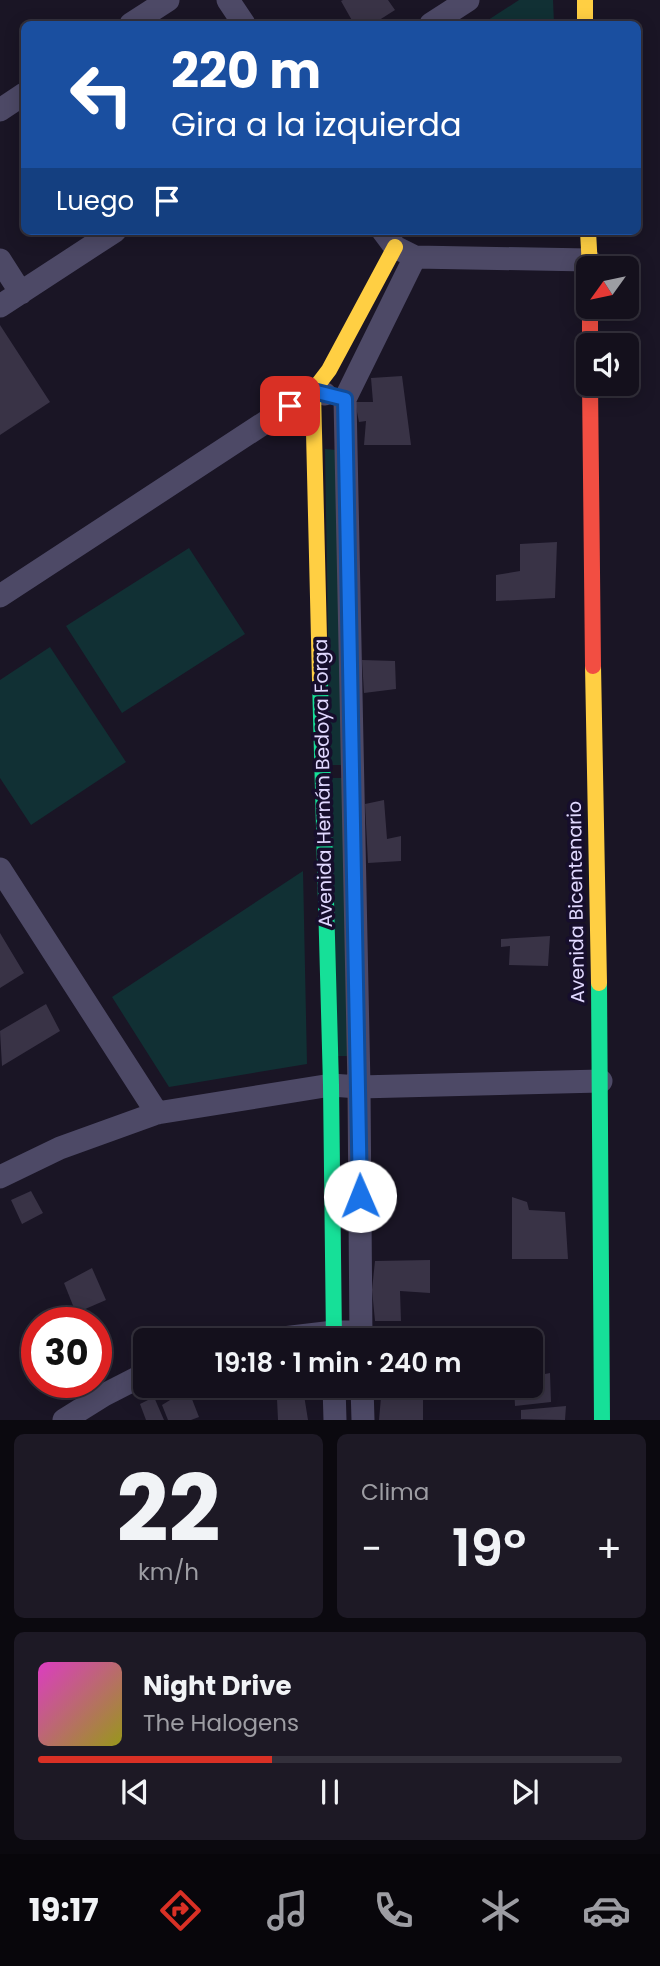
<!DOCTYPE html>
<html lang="es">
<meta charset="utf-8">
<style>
:root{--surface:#14101c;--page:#1d1925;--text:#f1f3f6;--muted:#9d9da3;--line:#33303b;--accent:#d93025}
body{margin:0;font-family:Poppins,sans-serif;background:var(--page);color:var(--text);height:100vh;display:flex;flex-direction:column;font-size:26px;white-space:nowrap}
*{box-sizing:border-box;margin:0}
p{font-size:23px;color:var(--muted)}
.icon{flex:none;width:38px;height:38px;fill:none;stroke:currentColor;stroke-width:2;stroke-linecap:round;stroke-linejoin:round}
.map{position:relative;height:1420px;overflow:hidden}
.panel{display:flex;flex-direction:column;gap:14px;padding:14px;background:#0b090f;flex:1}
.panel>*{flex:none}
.guide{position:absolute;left:21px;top:21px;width:620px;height:214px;border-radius:10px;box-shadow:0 4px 18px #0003,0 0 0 2px var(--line);background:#1a4fa0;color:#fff;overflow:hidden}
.needle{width:46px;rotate:237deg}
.fabs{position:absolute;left:576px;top:256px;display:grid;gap:14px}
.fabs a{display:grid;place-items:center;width:63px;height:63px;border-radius:10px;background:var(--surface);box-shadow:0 4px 18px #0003,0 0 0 2px var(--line);font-size:35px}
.speed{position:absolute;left:21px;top:1307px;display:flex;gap:14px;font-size:35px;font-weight:700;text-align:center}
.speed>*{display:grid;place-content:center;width:91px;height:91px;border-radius:50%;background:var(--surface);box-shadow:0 4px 18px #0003,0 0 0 2px var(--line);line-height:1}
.speed .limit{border:10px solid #d22;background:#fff;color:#111}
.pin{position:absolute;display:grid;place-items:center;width:60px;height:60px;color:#fff;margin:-30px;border-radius:14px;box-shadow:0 4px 10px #0006}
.me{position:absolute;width:77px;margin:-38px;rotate:359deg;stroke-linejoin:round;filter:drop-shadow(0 0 5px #0008)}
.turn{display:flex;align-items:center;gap:24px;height:147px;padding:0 35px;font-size:32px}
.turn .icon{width:91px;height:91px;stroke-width:2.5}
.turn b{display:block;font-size:49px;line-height:60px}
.then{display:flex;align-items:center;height:66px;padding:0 35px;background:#0003;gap:14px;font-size:26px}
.big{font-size:52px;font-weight:600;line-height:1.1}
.panel .widget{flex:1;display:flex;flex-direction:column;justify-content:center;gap:10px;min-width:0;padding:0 24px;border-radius:10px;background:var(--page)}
.panel .dial{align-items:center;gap:0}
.dial b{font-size:91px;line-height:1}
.song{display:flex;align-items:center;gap:21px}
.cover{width:84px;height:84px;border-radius:10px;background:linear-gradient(135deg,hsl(310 70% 55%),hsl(60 70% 35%))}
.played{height:7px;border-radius:4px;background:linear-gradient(90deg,var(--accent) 40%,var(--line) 40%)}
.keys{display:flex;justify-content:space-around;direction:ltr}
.heat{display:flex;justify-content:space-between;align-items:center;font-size:38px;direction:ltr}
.panel .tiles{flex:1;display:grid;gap:14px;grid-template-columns:1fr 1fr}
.widget:last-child{grid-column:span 2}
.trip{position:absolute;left:133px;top:1328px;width:410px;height:70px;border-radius:10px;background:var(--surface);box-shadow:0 4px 18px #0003,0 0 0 2px var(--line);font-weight:600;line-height:70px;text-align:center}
.menu{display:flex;height:112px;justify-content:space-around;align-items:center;background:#08060b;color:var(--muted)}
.menu .icon{width:49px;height:49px}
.menu .on{color:var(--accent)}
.menu b{font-size:32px;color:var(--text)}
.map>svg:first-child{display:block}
.green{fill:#113034}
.building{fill:#393346}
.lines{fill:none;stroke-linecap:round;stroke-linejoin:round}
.street{stroke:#4d4966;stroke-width:23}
.fast{stroke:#16e098;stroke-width:16}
.slow{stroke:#ffcf43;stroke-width:16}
.jam{stroke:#f24e42;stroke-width:16}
.route-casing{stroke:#114b97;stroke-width:18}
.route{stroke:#1a73e8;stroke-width:12}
.labels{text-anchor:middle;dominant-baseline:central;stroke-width:7;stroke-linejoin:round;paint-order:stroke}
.street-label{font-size:19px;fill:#e1d9ff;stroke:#160e2c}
</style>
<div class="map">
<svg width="660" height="1420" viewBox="0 0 660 1420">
<rect width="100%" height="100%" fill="#1a1525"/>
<!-- green -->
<path class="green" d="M519 0H553L554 24H482Z
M325 449 336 450 342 765H330Z
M189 548 245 634 122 713 66 626Z
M50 647 126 762 31 825 0 778V680Z
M331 778H342L348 1056H337Z
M303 871 307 1064 169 1087 112 997Z"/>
<!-- building -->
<path class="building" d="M343 0H388L395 10 373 24H354L341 1Z
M0 325 50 402 0 435Z
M402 376 411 445H364L366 421 359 422 355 402H373L371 378Z
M557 542 555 598 496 601V575L520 571V544Z
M362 660 395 661 396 689 364 693Z
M384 800 387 839 401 836V861L368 863 365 804Z
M0 933 24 973 0 988Z
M550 936 548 966 509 965 510 946 501 947V939Z
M46 1004 60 1031 2 1066 0 1031Z
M31 1191 43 1213 22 1224 11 1200Z
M512 1197 527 1202 529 1210 565 1212 568 1259H512Z
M430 1260V1293L400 1291 401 1321H375L372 1290 375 1261Z
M92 1268 106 1300 76 1313 64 1283Z
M550 1373 551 1402 515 1406 514 1386H530V1377Z
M382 1386 415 1389 416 1386H423V1420H379Z
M188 1389 199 1417 191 1420H168L162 1405Z
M304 1395 308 1420H278L277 1399Z
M154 1397 164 1420H146L140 1404Z
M566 1406 565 1420 521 1419V1410Z"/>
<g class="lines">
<!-- street -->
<path class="street" d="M228 0 244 24
M131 24 168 0
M431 24 468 0
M0 110 24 94
M383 231 395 247 415 257 589 260
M0 260 21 293
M0 306 115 231
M0 596 313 391 325 394
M0 869 157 1113
M0 1177 60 1148 157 1113 331 1085 359 1087 601 1081
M266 1340 334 1332H350
M361 1340 359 1087 345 399 415 257
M334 1386 335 1420
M362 1386 363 1420
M64 1420 104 1395 145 1374"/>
<!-- fast -->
<path class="fast" d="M320 680 331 1085 334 1340
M599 983 602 1420"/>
<!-- slow -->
<path class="slow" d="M585 0V24
M588 231 590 268
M593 666 599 983
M320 680 313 391 329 370 395 247"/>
<!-- jam -->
<path class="jam" d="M590 306V345
M590 383 593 666"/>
</g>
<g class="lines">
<!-- route casing -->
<g class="route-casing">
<path id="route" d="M290 406 313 391 345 399 360 1196"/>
</g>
<!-- route -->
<use href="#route" class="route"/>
</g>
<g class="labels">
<!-- street labels -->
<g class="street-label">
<text transform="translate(323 783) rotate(-91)">Avenida Hernán Bedoya Forga</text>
<text transform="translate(576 902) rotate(-91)">Avenida Bicentenario</text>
</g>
</g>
</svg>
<div class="fabs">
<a><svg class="needle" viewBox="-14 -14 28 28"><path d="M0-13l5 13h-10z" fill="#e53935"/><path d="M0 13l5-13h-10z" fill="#9d9da3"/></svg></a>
<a><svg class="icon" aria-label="sound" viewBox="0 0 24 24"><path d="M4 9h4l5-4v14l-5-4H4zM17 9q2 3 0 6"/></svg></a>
</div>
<div class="speed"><div class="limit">30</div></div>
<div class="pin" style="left:290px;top:406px;background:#d93025"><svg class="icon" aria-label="arrive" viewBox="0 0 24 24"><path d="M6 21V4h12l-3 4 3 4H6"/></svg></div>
<svg class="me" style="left:360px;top:1196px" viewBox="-20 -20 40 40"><circle r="19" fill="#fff"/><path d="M0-13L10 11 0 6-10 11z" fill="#1a73e8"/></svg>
<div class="trip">19:18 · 1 min · 240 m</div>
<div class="guide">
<div class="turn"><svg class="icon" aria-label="left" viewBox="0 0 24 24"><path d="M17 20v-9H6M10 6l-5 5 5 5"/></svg><div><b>220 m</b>Gira a la izquierda</div></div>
<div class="then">Luego<svg class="icon" aria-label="arrive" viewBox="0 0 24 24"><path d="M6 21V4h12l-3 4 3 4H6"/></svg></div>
</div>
</div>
<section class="panel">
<div class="tiles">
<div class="widget dial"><b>22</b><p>km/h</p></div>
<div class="widget"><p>Clima</p>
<div class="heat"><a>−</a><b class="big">19°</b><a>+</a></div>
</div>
<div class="widget">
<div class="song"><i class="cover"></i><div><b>Night Drive</b><p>The Halogens</p></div></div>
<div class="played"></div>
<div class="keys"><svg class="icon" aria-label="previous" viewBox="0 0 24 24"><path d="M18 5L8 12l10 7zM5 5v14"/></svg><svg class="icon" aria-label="pause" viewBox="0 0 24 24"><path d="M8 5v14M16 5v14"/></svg><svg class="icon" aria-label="next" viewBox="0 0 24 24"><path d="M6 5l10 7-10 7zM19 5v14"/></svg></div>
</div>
</div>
</section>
<nav class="menu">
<b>19:17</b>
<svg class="icon on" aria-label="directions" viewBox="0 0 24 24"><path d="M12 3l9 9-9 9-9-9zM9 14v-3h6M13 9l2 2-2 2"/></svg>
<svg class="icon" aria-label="music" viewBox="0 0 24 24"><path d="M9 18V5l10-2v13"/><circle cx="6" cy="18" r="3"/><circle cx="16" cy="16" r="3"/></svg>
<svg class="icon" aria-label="phone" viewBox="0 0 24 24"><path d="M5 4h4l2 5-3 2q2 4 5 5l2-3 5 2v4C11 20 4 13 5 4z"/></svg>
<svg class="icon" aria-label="climate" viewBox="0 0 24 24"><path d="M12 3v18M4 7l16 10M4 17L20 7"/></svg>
<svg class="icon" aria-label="car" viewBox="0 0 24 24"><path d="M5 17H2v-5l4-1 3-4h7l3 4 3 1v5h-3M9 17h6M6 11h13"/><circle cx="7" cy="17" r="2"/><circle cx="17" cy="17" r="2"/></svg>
</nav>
